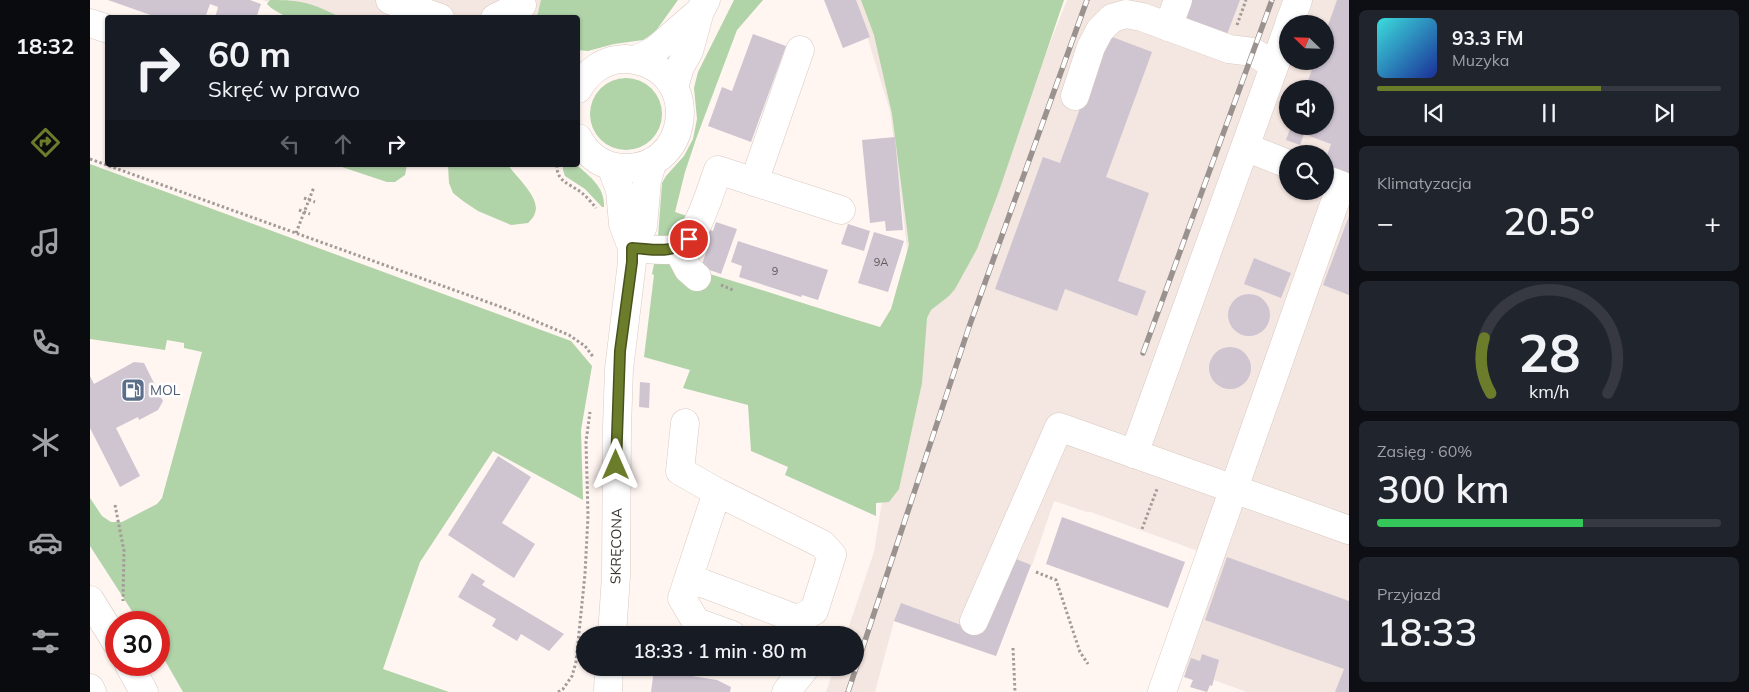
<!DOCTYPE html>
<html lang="pl">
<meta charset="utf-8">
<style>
:root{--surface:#171b24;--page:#20242c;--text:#f1f3f6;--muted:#9ea1a6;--line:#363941;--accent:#6b7c2b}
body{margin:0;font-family:Mulish,sans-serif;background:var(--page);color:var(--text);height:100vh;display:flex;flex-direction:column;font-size:19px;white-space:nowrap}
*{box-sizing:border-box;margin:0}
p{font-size:16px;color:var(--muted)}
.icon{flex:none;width:28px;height:28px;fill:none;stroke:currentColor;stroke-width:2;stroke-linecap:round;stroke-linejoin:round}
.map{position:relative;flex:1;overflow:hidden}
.side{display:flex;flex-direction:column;gap:10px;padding:10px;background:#0d0f14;width:400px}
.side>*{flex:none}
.banner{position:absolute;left:15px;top:15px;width:475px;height:152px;border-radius:5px;box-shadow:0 1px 4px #0004;background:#171b24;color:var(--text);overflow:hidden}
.needle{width:32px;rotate:293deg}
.fabs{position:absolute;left:1189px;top:15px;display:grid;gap:10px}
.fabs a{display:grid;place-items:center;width:55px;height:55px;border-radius:50%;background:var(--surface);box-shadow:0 1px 4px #0004;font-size:25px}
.speed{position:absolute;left:15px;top:611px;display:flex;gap:10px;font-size:25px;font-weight:700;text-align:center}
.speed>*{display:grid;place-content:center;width:65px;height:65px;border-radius:50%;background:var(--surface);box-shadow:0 1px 4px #0004;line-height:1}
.speed .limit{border:8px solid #d22;background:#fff;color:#111}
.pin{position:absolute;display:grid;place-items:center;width:42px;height:42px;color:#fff;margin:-21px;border:2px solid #fff;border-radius:50%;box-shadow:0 1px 5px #0007}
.me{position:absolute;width:55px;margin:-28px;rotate:0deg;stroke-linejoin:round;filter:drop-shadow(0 0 4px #0008)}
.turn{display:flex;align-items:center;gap:18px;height:105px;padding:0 20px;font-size:22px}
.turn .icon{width:65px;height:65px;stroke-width:2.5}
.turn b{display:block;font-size:35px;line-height:42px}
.lanes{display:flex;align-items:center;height:48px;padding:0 20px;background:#0003;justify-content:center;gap:25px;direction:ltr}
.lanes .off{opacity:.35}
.big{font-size:38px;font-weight:600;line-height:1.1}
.side .tile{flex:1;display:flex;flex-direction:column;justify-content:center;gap:8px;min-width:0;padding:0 18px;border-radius:8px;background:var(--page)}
.side .dial{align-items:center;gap:0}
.dial svg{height:130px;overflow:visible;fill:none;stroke:var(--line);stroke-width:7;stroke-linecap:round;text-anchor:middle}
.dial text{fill:var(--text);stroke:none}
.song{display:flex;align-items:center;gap:15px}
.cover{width:60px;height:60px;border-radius:8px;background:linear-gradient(135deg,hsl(180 70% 55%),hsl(230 70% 35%))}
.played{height:5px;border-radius:2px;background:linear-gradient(90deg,var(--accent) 65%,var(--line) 65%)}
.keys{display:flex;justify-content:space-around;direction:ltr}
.heat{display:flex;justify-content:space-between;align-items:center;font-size:28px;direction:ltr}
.charge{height:8px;border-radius:4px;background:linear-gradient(90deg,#34c759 60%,var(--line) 0)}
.trip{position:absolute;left:486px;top:626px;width:288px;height:50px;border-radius:25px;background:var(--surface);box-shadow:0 1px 4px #0004;font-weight:600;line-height:50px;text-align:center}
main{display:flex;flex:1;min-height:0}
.tab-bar{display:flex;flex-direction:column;width:90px;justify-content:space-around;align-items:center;background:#090b0e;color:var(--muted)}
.tab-bar .icon{width:35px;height:35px}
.tab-bar .active{color:var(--accent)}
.tab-bar b{font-size:22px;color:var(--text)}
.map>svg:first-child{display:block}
.built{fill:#f4e6e0;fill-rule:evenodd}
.green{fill:#b0d3a8}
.building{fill:#cfc5d1}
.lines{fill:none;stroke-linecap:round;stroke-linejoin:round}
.minor-casing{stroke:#d9c9c2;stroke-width:29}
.major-casing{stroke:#d9c9c2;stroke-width:29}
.path{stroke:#a39b98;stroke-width:3;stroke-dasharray:2.5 2.5;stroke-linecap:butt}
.minor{stroke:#fff;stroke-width:28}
.major{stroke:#fff;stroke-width:28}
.rail-casing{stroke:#9a928e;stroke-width:5.5}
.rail{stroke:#fff;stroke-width:4;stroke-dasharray:11;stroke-linecap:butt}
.route-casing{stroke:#46511c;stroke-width:12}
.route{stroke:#6b7c2b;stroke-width:9}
.labels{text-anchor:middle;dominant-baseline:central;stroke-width:5;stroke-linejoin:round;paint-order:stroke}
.number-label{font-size:11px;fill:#5f5859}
.service-label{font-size:14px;fill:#4e5e75;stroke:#fff;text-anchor:start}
.street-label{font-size:14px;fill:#3a3431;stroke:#fff}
</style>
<main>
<nav class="tab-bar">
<b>18:32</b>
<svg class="icon active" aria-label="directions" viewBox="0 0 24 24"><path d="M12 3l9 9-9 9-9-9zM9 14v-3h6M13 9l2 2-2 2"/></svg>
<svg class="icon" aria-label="music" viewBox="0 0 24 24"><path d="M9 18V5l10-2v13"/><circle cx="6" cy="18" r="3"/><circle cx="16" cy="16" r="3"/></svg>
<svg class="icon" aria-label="phone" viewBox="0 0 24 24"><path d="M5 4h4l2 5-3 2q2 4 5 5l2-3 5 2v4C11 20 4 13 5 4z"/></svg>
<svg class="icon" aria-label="climate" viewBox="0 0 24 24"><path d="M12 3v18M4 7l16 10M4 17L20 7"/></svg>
<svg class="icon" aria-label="car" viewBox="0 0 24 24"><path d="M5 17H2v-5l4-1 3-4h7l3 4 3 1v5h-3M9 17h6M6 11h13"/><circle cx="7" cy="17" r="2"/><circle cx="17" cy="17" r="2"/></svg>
<svg class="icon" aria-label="filters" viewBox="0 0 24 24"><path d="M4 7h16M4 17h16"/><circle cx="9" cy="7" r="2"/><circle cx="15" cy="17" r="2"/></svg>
</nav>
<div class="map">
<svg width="1259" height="692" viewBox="0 0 1259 692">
<rect width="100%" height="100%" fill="#fff5f1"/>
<!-- built -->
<path class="built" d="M172 0H464L458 18 219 17Z
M766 0H833L908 175 977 0H1259V692H1157L1124 680 1122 686 1120 685 1117 692 1100 687 1103 680 1094 677 1096 670 1071 661 1108 551 1001 512H997L964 501 942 565H941L906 656 804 621 785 692H736L744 668H765V635H756L784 552 816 351 817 247 800 111ZM1198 24H1235V61H1198ZM1198 89H1235V126H1198ZM1198 154H1235V191H1198Z"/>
<!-- green -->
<path class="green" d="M180 0C213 0 221 3 250 17H195C190 12 183 11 177 4Z
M451 0H588L565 32 553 40 524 44 498 51 488 50V18L447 17Z
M644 0H673L647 30 606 139 595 172 585 212 600 217 584 238 568 237 572 183 576 176 594 156 603 139 607 119 604 88 608 72Z
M771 0H974L909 191 887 249 865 289 859 296 841 310 837 318 832 383 809 489 799 502 786 503V516L695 475 698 467 661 451 658 405 593 388 600 370 554 357 564 275 562 274 565 259C641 278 715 305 790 327L801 309 819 245 802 114 784 35Z
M500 114a36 36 0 1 1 72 0a36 36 0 1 1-72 0Z
M0 164 481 341 502 366 491 430 493 500 403 451 330 562 293 669 359 692H93L69 650V622H49L0 546V498L12 516 21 522H32L67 504 72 498 112 352 94 348V343L77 340 75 350 0 339Z
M246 165H317L315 175 305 182H297Z
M358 165H418C426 177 451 198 445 213 444 217 440 221 438 223L421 225 388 211 373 201 363 193 359 183Z
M473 165H487C500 177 515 187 514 207H512L495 189 475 176 473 170Z"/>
<!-- building -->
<path class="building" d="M18 0H160L171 4 166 18 153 16 152 18H125L128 7 120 4 115 18H69Z
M734 0H766L780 37 753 48Z
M1101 0H1150L1134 42 1091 26Z
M1247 0H1259V178L1235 169V161L1241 144 1214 134 1210 145 1196 140 1201 126H1235V89H1215L1225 61H1235V34Z
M663 34 696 46 661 142 618 126 632 87 642 91Z
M1017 35 1062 52 1016 177 1059 193 1028 281 1056 291 1047 316 975 289 967 311 905 289 953 157 970 163Z
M805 137 813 230 796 231 795 221 780 223 772 140Z
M1259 216V295L1233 285Z
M626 222 647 229 631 274 611 267 620 241 614 239 617 228 623 231Z
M758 224 780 231 774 251 751 244Z
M784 232 814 241 798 292 768 283Z
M648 241 738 270 728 300 712 295 711 297 649 277 652 266 641 262Z
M1164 258 1201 273 1191 298 1154 284Z
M1138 315a21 21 0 1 1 42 0a21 21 0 1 1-42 0Z
M1119 368a21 21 0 1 1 42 0a21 21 0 1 1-42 0Z
M44 362 54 363 73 401 68 410 49 420 48 417 26 428 50 476 30 487 0 428V376L4 384Z
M550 382 560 383 559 408 549 407Z
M408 456 441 477 412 523 445 544 424 578 358 535Z
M972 517 1095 562 1078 608 956 564Z
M921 557 941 565 906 656 804 621 811 603 893 633Z
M1137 557 1259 601V692H1245L1254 669 1115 620Z
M382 573 395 581 392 585 474 634 459 651 431 634 427 641 402 626 406 619 368 597Z
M1112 654 1129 660 1122 686 1120 685 1117 692 1100 687 1103 680 1094 677 1101 658 1110 661Z
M564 670 627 680 641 687 640 692H561Z"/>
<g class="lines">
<!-- minor casing -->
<g class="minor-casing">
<path id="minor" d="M300 0 350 18
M405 18 432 5
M0 23 18 29
M1199 24 1208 0
M1078 27 1088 0
M547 59 564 51 610 11
M584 87 590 67 599 51 610 11 616 0
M488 89C497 72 515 58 536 59 616 64 602 179 526 167 509 164 496 153 488 138
M985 96 1001 47 1010 30 1022 18 1036 14 1052 17 1139 49 1163 52 1184 65
M1155 147 1198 164
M521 166 530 190 533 224 542 248V262L529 369 527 428 526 576 522 635
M664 182 710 50
M542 248C553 248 574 252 584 249 607 243 620 191 628 170L751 210
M542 248 553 226 557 180 563 161
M587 248 598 269 607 277
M595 423 590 471 627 492 732 544 742 555 724 611 707 619 599 578
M1044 454 1198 28
M627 492 592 598 606 622 642 635
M884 621 969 427 1259 530
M518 692 519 668
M696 692 715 668
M1072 692 1251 185 1235 179"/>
</g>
<!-- major casing -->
<g class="major-casing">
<path id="major" d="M0 600 26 642
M39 665 54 692
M0 688 2 692"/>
</g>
<!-- path -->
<path class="path" d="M1147 25 1156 0
M0 159 414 308 479 335 495 346 504 358
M467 165C466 182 481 184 492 193 497 197 502 203 506 208
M214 198 225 202
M209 210 220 214
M206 233 224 187
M631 285 643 290
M25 505 34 551 33 601
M1052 529 1067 489
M946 572 966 580 990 652 998 664
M923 648 925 692
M468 692 473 689 482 676 486 662 495 574 498 516 496 442 500 412"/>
<!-- minor -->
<use href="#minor" class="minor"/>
<!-- major -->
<use href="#major" class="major"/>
<!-- rail casing -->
<g class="rail-casing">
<path id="rail" d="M1053 353 1182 0
M758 692 879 327 997 0"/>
</g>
<!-- rail -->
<use href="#rail" class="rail"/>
</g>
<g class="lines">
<!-- route casing -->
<g class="route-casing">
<path id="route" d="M526 465 530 351 542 262V248C564 249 581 255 599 239"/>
</g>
<!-- route -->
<use href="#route" class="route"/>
</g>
<!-- icons -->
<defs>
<g id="fuel-square" transform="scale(1.25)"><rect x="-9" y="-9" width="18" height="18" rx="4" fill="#5c6f8a" stroke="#fff"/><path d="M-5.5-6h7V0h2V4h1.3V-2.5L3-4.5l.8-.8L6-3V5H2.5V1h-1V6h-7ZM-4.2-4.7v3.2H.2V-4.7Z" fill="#fff"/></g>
</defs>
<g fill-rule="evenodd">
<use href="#fuel-square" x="43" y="390"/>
</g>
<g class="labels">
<!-- number labels -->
<g class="number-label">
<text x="791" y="262">9A</text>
<text x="685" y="271">9</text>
</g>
<!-- service labels -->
<g class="service-label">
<text x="60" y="390">MOL</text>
</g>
<!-- street labels -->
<g class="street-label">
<text transform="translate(526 546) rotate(-89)">SKRĘCONA</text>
</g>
</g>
</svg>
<div class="fabs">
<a><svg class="needle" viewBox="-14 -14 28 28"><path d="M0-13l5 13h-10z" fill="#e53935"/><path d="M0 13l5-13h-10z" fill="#9ea1a6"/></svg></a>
<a><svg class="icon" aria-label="sound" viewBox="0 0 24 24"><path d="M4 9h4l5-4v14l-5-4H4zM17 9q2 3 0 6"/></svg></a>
<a><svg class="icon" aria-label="search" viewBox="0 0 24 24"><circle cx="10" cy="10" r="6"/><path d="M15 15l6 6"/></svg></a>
</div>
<div class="speed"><div class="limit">30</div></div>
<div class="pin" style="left:599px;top:239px;background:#d93025"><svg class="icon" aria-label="arrive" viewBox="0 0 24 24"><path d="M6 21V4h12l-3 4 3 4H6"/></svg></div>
<svg class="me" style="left:526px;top:465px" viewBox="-20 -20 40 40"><path d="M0-17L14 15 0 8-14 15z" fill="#6b7c2b" stroke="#fff" stroke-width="4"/></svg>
<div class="trip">18:33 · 1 min · 80 m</div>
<div class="banner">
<div class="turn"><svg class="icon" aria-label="right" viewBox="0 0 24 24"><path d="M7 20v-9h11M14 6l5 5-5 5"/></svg><div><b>60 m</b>Skręć w prawo</div></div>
<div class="lanes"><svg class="icon off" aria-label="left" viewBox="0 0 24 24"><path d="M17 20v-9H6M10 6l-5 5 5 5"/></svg><svg class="icon off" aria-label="ahead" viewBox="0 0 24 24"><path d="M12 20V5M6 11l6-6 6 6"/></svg><svg class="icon" aria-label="right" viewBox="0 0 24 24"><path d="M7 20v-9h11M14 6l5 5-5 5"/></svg></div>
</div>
</div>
<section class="side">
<div class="tile">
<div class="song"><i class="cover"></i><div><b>93.3 FM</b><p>Muzyka</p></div></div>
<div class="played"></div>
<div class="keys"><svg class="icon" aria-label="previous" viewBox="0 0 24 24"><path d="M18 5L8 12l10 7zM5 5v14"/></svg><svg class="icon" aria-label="pause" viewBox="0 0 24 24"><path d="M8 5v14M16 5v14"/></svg><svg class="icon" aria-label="next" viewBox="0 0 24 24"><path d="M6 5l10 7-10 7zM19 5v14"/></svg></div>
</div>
<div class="tile"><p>Klimatyzacja</p>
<div class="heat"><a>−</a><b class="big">20.5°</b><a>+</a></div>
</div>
<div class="tile dial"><svg viewBox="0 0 100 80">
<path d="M14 69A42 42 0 1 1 86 69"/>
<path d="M14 69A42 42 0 0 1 10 35" stroke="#6b7c2b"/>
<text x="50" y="56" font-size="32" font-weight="700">28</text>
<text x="50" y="72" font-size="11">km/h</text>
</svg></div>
<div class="tile"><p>Zasięg · 60%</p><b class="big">300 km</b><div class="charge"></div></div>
<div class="tile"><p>Przyjazd</p><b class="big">18:33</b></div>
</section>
</main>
